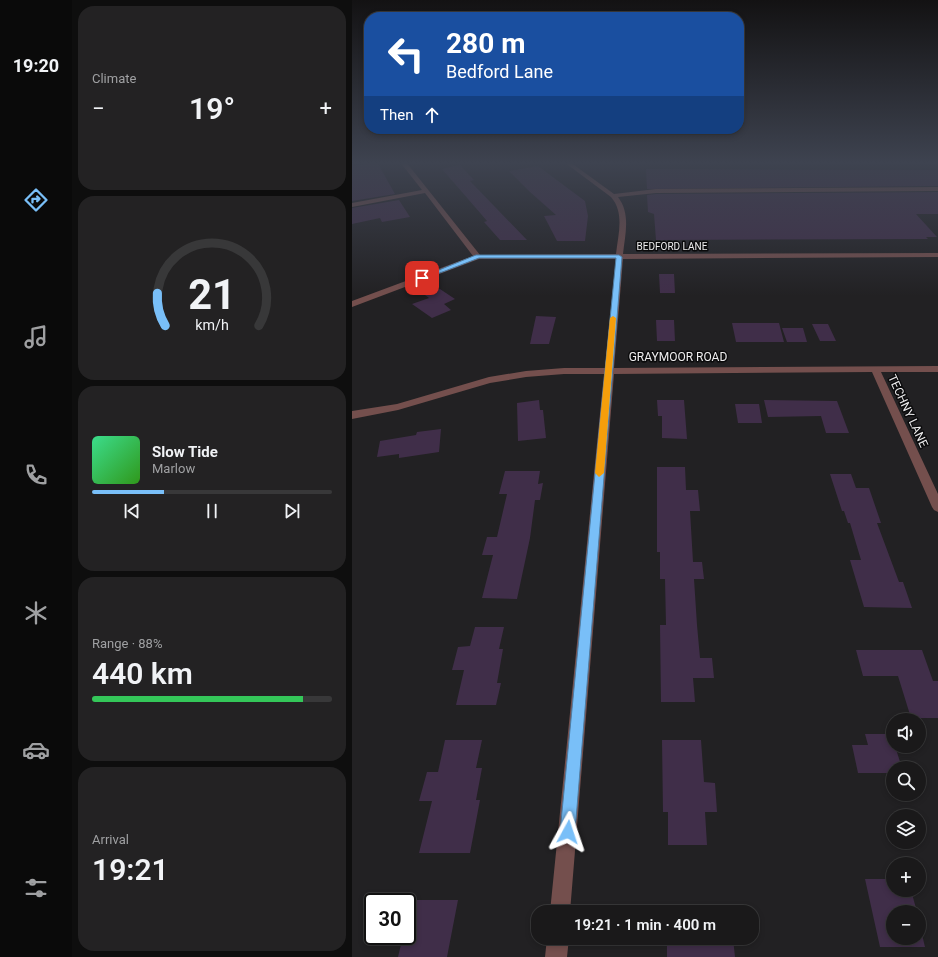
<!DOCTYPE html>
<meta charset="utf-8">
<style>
:root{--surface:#1a191a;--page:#232223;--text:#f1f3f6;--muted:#9fa0a2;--line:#383839;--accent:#79bff8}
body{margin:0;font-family:Roboto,sans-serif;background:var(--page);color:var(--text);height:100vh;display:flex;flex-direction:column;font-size:15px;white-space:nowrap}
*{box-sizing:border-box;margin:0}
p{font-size:13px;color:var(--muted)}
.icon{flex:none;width:22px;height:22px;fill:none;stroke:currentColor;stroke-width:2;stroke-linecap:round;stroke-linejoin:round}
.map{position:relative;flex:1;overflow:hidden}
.side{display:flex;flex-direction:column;gap:6px;padding:6px;background:#0e0e0e;width:280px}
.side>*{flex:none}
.guide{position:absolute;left:12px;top:12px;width:380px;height:122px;border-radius:16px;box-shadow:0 2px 6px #0003,0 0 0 1px var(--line);background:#1a4fa0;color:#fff;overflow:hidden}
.fabs{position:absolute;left:534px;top:713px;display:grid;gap:8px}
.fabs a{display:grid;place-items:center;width:40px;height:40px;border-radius:50%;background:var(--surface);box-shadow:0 2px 6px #0003,0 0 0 1px var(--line);font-size:20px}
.speed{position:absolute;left:12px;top:893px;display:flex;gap:8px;font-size:20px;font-weight:700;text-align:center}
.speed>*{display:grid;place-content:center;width:52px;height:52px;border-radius:50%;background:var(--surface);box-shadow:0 2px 6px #0003,0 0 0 1px var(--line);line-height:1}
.speed .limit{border:2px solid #111;border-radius:6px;background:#fff;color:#111}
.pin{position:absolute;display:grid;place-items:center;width:34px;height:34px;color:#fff;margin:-17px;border-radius:8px;box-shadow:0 2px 6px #0006}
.me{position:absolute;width:44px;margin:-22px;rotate:5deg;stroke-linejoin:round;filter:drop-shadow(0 0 3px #0008)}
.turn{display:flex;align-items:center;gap:14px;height:84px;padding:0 16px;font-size:18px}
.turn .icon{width:52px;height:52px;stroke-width:2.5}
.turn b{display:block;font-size:28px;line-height:34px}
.then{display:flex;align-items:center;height:38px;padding:0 16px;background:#0003;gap:8px;font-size:15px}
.big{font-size:30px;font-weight:600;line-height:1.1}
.side .widget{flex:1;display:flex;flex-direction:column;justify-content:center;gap:6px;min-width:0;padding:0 14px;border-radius:16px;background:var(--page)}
.side .dial{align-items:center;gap:0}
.dial svg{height:104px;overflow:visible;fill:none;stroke:var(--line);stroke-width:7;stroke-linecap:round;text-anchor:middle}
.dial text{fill:var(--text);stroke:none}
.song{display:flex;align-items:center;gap:12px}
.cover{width:48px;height:48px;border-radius:6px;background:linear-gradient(135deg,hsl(150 70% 55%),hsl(110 70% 35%))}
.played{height:4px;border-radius:2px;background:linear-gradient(90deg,var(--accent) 30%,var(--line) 30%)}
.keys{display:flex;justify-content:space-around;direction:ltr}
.heat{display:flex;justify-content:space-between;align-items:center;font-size:22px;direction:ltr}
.charge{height:6px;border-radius:3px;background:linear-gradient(90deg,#34c759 88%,var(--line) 0)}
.trip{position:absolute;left:179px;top:905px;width:228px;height:40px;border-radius:16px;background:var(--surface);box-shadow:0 2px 6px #0003,0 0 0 1px var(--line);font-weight:600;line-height:40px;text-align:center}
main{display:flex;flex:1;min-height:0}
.menu{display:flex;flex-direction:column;width:72px;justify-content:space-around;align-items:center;background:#0a0a0a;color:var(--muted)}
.menu .icon{width:28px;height:28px}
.menu .active{color:var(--accent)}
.menu b{font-size:18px;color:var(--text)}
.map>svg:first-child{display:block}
.building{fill:#402e49}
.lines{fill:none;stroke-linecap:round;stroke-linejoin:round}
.street{fill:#744f4d;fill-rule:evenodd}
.route{fill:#79bff8;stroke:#4f7ca1}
.slow{fill:#f59e0b}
.labels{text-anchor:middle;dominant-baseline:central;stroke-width:3;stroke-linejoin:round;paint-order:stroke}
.far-street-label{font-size:10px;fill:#eeedee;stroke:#0b0b0c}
.street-label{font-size:12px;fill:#eeedee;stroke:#0b0b0c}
</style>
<main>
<nav class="menu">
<b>19:20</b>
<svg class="icon active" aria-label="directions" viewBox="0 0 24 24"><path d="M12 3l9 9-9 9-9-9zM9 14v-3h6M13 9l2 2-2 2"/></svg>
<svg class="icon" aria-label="music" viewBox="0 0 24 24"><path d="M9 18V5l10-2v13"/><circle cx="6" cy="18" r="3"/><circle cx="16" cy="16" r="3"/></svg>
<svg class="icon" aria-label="phone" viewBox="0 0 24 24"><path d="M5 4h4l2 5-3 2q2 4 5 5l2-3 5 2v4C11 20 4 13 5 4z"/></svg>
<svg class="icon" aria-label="climate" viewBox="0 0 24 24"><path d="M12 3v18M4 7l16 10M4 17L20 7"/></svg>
<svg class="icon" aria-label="car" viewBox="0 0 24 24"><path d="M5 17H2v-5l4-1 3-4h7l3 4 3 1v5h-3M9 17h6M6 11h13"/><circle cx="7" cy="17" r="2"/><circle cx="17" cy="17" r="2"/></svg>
<svg class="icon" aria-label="filters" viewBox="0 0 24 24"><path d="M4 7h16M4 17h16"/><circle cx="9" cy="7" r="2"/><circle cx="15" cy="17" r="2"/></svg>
</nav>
<section class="side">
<div class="widget"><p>Climate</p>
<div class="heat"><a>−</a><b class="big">19°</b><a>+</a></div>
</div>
<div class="widget dial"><svg viewBox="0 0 100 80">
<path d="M14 69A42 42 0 1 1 86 69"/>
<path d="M14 69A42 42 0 0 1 8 44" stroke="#79bff8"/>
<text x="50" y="56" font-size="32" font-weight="700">21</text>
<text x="50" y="72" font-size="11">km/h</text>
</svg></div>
<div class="widget">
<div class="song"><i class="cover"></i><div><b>Slow Tide</b><p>Marlow</p></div></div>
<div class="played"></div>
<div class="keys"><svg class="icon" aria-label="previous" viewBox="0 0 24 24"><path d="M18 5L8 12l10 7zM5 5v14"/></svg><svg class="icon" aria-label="pause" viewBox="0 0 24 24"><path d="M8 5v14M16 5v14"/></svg><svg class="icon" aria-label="next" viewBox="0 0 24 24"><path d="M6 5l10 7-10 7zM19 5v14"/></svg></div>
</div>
<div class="widget"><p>Range · 88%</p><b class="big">440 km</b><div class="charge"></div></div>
<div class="widget"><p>Arrival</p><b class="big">19:21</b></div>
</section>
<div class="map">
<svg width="586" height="957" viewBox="0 0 586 957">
<rect width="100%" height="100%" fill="#222123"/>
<!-- building -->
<path class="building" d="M25 162 43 194 0 201V166Z
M108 165 122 180 118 181 175 240H148L132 222 135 221 123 207 90 169Z
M186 166 233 201 236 216 233 241H205L192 216 204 215 178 192 157 171Z
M294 169 586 170V186L295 189Z
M586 192V214H564L585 237H574L576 239 304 240 302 214 296 212 295 195 304 194Z
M47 200 58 217 30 222 28 218 0 224V208Z
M307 274H322L323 293H308Z
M88 289 103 299 92 304 99 310 80 318 60 304 77 298 73 295Z
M184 316 204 317 197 344H178Z
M304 320H322L323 341H305Z
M380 323H427L432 342H384Z
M460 324H476L484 341H468Z
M430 328H451L455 342H435Z
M187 400 188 410H191L194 438 166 441 165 403Z
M305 400H332L335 439 310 438V416H306Z
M412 400 485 401 497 433H474L469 416 416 417Z
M383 404H407L410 423H386Z
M89 429 87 452 47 458V454L25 457 28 441 64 435 65 432Z
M305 467H333L334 490H346L348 511H338L341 562H350L352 579H342L345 625 348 658H360L362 678H341L343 702H309L308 625H314L313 579H308V552H305Z
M153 471H188L186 484 191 483 188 500H183L178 538 165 599 130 598 141 555H130L135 537H145L155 494H147Z
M478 474H499L504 488H517L529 523H525L547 582H551L560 608 512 607 498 560H509L498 523H496L492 511H490Z
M123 627H152L147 649H151L145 683H149L144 705H104L112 670H100L106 647 118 646Z
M504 650H570L581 681H586V718H559L546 676H511Z
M513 734H540L541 746H543L550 768H541V773H506L500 745H516Z
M93 740H130L124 768H130L124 800H128L118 853H67L80 801H67L75 772H86Z
M310 740H349L352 782 363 783 365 812H353L355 845H316V812H311Z
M513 879H541V890H559L565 912H541V938H567V922L573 947H528Z
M55 900H106L95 957H46L51 936H55Z
M314 904 364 905V912H314Z
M315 938H381L383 957H315Z"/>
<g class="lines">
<!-- street -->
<path class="street" d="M48 162H54L128 255 264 254C266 235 273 213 259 197L212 162H218L262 194 304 189 586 187V191L304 193 266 197C279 214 273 235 271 254L586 253V257L271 259 262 368 586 366V372H529L586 494V512L582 510 580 507 520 372 262 374 218 912H198L252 374H212L174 377 138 383 46 410 0 419V411L45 404 137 377 174 371 212 368H253L264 259H127L0 307V301L121 256 73 193 0 207V203L70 190Z
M195 938H217L215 957H193Z"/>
</g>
<!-- sky -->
<linearGradient id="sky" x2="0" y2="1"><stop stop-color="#131213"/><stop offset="0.55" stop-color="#3e4350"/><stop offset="1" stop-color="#3e4350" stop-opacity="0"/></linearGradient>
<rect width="586" height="296" fill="url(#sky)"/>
<!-- route -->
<path class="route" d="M124 255H267L270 257 223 832 221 838 216 840 210 838 208 832 264 258H127L72 279 67 278Z"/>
<!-- slow -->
<path class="slow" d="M261 316 264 318 252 473 247 477 243 473 258 318Z"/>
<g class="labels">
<!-- far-street labels -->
<g class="far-street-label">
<text x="320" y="246">BEDFORD LANE</text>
</g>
<!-- street labels -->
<g class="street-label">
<text x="326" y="357">GRAYMOOR ROAD</text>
<text transform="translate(556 411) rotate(65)">TECHNY LANE</text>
</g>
</g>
</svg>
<div class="fabs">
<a><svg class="icon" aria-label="sound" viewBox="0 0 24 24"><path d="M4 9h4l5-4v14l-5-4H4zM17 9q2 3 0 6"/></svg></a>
<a><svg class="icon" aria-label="search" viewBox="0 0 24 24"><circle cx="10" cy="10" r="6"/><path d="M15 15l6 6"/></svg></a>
<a><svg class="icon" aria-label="layers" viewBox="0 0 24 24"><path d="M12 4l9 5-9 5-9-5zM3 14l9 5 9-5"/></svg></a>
<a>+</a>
<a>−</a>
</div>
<div class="speed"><div class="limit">30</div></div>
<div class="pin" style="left:70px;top:278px;background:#d93025"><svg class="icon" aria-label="arrive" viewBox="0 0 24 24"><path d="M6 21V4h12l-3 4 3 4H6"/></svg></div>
<svg class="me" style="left:216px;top:832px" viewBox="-20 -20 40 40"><path d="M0-17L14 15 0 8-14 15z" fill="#79bff8" stroke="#fff" stroke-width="4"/></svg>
<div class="trip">19:21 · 1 min · 400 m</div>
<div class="guide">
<div class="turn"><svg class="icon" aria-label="left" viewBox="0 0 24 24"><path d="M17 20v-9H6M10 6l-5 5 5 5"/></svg><div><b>280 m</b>Bedford Lane</div></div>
<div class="then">Then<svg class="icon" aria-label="ahead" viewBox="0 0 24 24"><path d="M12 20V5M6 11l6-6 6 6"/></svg></div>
</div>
</div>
</main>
